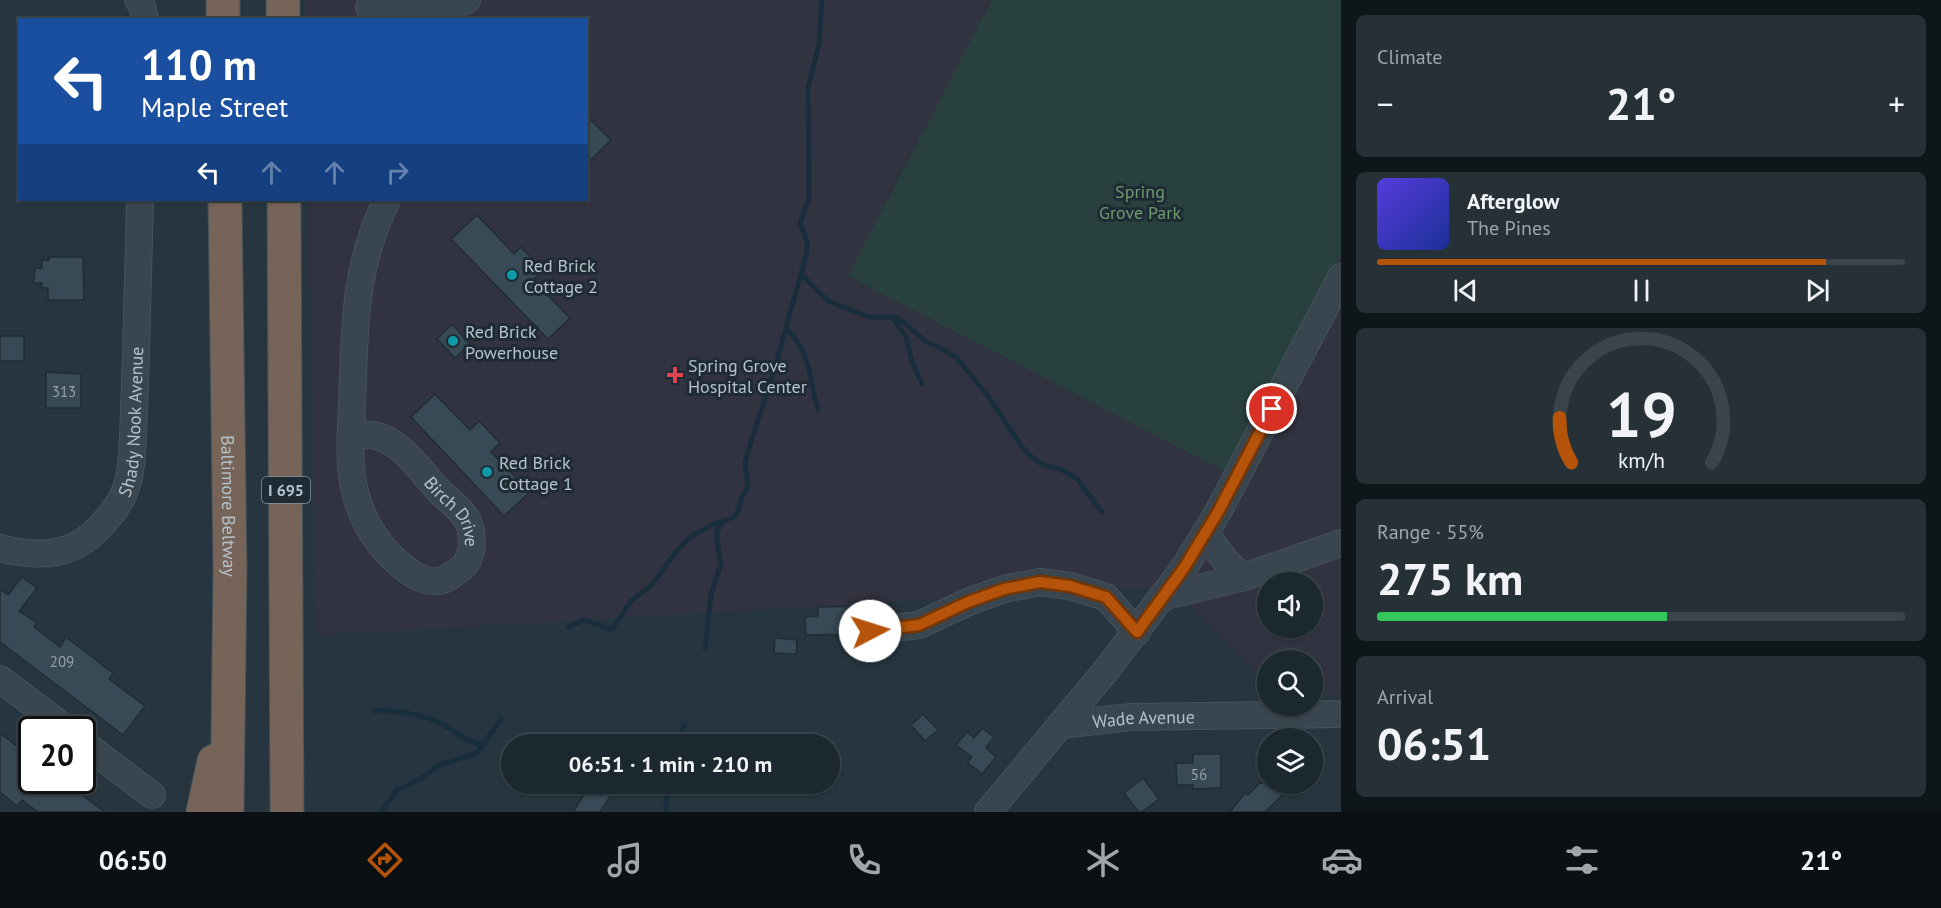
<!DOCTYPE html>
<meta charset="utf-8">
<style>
:root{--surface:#1c282f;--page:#253037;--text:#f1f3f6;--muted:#a0a6aa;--line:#3a444b;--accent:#b45309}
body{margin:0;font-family:"PT Sans",sans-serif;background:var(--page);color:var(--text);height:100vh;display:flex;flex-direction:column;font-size:22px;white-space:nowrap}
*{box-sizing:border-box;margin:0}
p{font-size:20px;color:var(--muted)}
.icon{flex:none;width:33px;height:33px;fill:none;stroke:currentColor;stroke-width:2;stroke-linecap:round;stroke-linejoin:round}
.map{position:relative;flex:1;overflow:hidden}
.sheet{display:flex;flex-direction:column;gap:15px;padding:15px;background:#0f161a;width:600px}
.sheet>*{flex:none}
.top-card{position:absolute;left:18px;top:18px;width:570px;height:183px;border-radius:0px;box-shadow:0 2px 4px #0004,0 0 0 2px var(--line);background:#1a4fa0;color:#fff;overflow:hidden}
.fabs{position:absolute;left:1257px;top:572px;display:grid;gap:12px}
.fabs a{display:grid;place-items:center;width:66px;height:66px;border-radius:50%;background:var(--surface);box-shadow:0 2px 4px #0004,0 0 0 2px var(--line);font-size:30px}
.speed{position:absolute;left:18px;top:716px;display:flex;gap:12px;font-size:30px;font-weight:700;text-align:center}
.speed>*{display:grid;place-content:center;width:78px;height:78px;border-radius:50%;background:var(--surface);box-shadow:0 2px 4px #0004,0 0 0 2px var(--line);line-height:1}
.speed .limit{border:3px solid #111;border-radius:9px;background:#fff;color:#111}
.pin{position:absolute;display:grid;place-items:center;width:51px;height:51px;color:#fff;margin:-26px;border:3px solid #fff;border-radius:50%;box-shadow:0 2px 6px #0007}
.me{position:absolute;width:66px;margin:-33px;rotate:85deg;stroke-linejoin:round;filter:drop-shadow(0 0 4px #0008)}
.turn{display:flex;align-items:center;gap:21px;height:126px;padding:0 24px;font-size:27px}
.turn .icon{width:78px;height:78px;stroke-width:2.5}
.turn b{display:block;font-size:42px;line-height:51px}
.lanes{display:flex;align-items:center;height:57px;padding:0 24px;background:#0003;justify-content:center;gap:30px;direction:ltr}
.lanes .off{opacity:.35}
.big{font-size:45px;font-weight:600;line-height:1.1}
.sheet .card{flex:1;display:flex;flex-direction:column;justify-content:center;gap:9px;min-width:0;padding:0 21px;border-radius:9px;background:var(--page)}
.sheet .dial{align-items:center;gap:0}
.dial svg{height:156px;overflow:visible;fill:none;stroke:var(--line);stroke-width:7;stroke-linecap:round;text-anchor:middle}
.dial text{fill:var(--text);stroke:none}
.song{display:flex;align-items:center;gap:18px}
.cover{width:72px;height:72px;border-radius:9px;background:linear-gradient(135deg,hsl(250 70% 55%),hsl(230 70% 35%))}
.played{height:6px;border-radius:3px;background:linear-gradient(90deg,var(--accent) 85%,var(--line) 85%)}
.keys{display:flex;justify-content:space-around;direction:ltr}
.heat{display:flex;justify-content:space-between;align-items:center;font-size:33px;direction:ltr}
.charge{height:9px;border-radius:4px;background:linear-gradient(90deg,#34c759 55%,var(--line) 0)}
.trip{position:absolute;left:501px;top:734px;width:339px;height:60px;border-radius:30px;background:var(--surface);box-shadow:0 2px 4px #0004,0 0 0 2px var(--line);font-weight:600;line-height:60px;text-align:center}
.menu{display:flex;height:96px;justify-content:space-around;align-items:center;background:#0b1013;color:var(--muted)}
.menu .icon{width:42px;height:42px}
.menu .current{color:var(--accent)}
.menu b{font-size:27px;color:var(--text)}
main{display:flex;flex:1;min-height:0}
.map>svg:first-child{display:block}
.medical{fill:#323340;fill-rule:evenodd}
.green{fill:#28403e}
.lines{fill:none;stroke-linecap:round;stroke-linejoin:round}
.stream{stroke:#192e3d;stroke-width:5}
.building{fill:#384a55;stroke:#212d36;stroke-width:1.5}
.minor-casing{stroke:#46525b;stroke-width:28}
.highway-casing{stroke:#45515a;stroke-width:35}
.minor{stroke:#3a464f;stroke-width:26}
.highway{stroke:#756457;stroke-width:33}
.route-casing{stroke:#753606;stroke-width:15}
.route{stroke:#b45309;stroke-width:10}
.culture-dot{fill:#0f9aa8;stroke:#1f2b34;stroke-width:2}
.health-dot{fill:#e0444e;stroke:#1f2b34;stroke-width:2}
.labels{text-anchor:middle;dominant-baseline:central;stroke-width:6;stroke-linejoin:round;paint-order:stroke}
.number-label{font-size:15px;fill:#94a1ab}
.shield{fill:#1f2b34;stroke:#89949d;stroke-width:1.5}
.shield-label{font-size:16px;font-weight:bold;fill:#b6c1ca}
.park-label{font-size:18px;fill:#6e9a70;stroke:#1f2b34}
.poi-label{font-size:18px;fill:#b6c1ca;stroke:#1f2b34;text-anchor:start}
.street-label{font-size:18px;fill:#b6c1ca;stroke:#1f2b34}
</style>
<main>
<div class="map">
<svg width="1341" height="812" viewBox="0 0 1341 812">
<rect width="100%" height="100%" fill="#26353f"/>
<!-- medical -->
<path class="medical" d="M306 0H992L848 276 1228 473 1341 256V695H1313L1312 660H1268L1267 681 1170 586 317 635 309 200H586V20L306 19ZM1268 582H1312V627H1268Z"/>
<!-- green -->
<path class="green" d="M992 0H1341V256L1228 473 848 276Z"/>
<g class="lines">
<!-- stream -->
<path class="stream" d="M801 274 828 301 869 317H895L905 323 926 342 939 347 956 357 988 396 1022 447 1029 455 1043 465 1060 469 1076 478 1102 512
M893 318 906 337 912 362 922 384
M787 329C813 356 808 377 818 410
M568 627 584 620 610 629 614 627 631 601 652 585 676 552 690 537 712 525 732 518 737 513 742 497 748 486 745 463 751 441 774 371 807 252V241L800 223 809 198 808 88 819 44 822 0
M705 649 711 595 721 563 717 541V532L722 521
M373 711C393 710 414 713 434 720 452 727 464 744 485 744
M674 744 685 725
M381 812 397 790 417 781 440 765 477 753 501 719
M666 812 667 783"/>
</g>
<!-- building -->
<path class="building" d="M586 115 611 140 586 165Z
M477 215 514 254 521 247 543 270 533 280 570 318 548 339 451 239Z
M49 257H83L84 300H48V288H41L42 283H34L35 268H42V260H49Z
M452 324 470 344 455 358 437 339Z
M0 336H24V361H0Z
M46 372 81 374V408H46Z
M435 394 470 430 479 421 500 443 491 452 530 492 504 516 411 417Z
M22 577 37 588 19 611 37 623 34 627 60 647 66 637 113 673 109 679 145 706 123 735 0 642V589L8 595Z
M868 606V616L861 619 856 625V634L806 635 805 617 818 616V607Z
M775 638 797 640 796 654 774 653Z
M923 714 938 730 925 741 911 725Z
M982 728 994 737 986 748 996 757 982 774 967 762 972 757 956 745 967 732 974 738Z
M0 733 32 758V780H62L105 812H38L22 800 17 806 0 792Z
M1193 754H1221V788L1193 789V785H1177L1176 763H1193Z
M1143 778 1159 799 1142 812H1139L1124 793Z
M592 783H599L613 792 600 812H573Z
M1260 783H1294L1265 812H1230L1245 793 1248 795Z"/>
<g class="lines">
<!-- minor casing -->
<g class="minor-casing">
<g id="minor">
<path d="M138 0 142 5 145 20"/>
<path d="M369 7C402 9 436 15 467 0"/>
<path id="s1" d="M351 434C358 435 367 434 374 435 401 441 420 470 438 490 446 498 457 506 464 515 473 528 475 549 466 563 463 568 454 573 449 577 436 586 419 579 407 570 383 552 367 530 358 502 347 470 351 436 352 403 355 328 353 269 387 200"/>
<path d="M1206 531C1217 551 1225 563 1244 577"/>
<path id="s2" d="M0 548C43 559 77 556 106 520 115 510 123 498 127 485 132 470 132 452 133 436 134 409 135 381 136 354 137 303 139 251 140 200"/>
<path d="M1162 597 1244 577 1341 543"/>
<path d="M870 631 919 625 968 602 1004 589 1040 582 1070 586 1106 597 1137 632"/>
<path d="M0 679 66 729"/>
<path id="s3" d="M1060 725 1131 717 1341 714"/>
<path d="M82 742 152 795"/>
<path d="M988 812 1108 668 1184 568 1218 512 1341 277"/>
</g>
</g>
<!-- highway casing -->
<g class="highway-casing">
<g id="highway">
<path d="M223 0V20"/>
<path d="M283 0V20"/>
<path id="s4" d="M225 200 230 569 227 812"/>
<path d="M284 200 287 812"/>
<path d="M203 812 214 761"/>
</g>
</g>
<!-- minor -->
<use href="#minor" class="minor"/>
<!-- highway -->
<use href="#highway" class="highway"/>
</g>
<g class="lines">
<!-- route casing -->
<g class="route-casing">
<path id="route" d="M870 631 919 625 968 602 1004 589 1040 582 1070 586 1106 597 1137 632 1184 568 1218 512 1272 409"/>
</g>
<!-- route -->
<use href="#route" class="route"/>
</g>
<!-- markers -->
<g class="culture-dot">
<circle cx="512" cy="275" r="6"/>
<circle cx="453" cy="341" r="6"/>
<circle cx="487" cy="472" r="6"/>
</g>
<path class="health-dot" d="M672 366h6v6h6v6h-6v6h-6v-6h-6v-6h6z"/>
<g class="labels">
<!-- number labels -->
<g class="number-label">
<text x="64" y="391">313</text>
<text x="62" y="661">209</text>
<text x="1199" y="774">56</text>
</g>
<!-- shield labels -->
<rect class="shield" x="262" y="477" width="48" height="26" rx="4.5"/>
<g class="shield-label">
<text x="286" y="490">I 695</text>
</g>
<!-- park labels -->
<g class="park-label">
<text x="1140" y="191">Spring<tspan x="1140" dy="21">Grove Park</tspan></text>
</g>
<!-- poi labels -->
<g class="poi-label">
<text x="524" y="265">Red Brick<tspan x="524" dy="21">Cottage 2</tspan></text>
<text x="465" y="331">Red Brick<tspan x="465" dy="21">Powerhouse</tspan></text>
<text x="688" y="365">Spring Grove<tspan x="688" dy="21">Hospital Center</tspan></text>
<text x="499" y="462">Red Brick<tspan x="499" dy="21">Cottage 1</tspan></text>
</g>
<!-- street labels -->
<g class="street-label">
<text stroke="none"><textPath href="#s2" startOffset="222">Shady Nook Avenue</textPath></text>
<text stroke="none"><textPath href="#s4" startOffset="306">Baltimore Beltway</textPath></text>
<text stroke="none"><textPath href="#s1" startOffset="136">Birch Drive</textPath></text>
<text stroke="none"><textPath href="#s3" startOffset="84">Wade Avenue</textPath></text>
</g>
</g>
</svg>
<div class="fabs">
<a><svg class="icon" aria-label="sound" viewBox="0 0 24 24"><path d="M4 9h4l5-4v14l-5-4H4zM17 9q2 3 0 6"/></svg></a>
<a><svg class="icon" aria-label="search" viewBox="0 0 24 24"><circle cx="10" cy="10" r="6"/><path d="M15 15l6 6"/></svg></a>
<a><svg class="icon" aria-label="layers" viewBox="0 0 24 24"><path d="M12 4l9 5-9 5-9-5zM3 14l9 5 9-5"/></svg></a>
</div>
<div class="speed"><div class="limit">20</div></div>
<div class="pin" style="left:1272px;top:409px;background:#d93025"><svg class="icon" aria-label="arrive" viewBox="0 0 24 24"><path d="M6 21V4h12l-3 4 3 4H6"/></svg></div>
<svg class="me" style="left:870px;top:631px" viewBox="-20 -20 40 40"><circle r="19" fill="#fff"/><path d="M0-13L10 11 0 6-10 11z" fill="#b45309"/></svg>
<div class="trip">06:51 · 1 min · 210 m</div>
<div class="top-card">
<div class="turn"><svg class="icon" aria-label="left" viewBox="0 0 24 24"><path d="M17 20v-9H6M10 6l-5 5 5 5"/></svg><div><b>110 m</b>Maple Street</div></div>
<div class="lanes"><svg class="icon" aria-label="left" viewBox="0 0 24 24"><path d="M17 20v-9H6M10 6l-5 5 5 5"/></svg><svg class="icon off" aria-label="ahead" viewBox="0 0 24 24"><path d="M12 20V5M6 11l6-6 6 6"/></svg><svg class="icon off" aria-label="ahead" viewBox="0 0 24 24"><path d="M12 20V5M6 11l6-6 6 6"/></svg><svg class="icon off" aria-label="right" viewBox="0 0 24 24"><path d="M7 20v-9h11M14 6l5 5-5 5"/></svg></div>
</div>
</div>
<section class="sheet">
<div class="card"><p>Climate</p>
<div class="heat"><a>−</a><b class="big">21°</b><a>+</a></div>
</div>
<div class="card">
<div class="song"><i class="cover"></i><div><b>Afterglow</b><p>The Pines</p></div></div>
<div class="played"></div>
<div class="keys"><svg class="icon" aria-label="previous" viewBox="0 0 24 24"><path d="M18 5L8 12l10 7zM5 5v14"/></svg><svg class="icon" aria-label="pause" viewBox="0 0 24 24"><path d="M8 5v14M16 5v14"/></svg><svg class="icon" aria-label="next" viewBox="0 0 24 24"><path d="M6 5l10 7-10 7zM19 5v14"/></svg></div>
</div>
<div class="card dial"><svg viewBox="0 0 100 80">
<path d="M14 69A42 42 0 1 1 86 69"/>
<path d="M14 69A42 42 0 0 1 8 46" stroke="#b45309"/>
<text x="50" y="56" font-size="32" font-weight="700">19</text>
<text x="50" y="72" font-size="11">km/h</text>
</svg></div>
<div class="card"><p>Range · 55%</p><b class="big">275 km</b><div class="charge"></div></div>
<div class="card"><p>Arrival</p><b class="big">06:51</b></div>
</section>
</main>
<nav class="menu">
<b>06:50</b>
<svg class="icon current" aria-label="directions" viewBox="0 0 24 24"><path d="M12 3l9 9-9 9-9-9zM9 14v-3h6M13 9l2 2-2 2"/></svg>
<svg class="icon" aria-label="music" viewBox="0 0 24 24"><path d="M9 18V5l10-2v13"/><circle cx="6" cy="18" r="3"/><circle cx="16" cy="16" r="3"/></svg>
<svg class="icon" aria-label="phone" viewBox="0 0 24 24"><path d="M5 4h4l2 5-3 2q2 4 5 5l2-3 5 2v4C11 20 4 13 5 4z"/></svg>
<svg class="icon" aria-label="climate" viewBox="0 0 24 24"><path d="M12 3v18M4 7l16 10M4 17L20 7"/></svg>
<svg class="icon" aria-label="car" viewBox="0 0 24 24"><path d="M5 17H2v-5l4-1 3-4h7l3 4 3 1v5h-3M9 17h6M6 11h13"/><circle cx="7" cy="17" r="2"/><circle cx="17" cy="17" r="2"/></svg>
<svg class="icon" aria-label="filters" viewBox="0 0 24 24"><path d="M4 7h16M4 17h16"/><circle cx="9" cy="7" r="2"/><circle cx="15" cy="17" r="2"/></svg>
<b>21°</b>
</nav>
